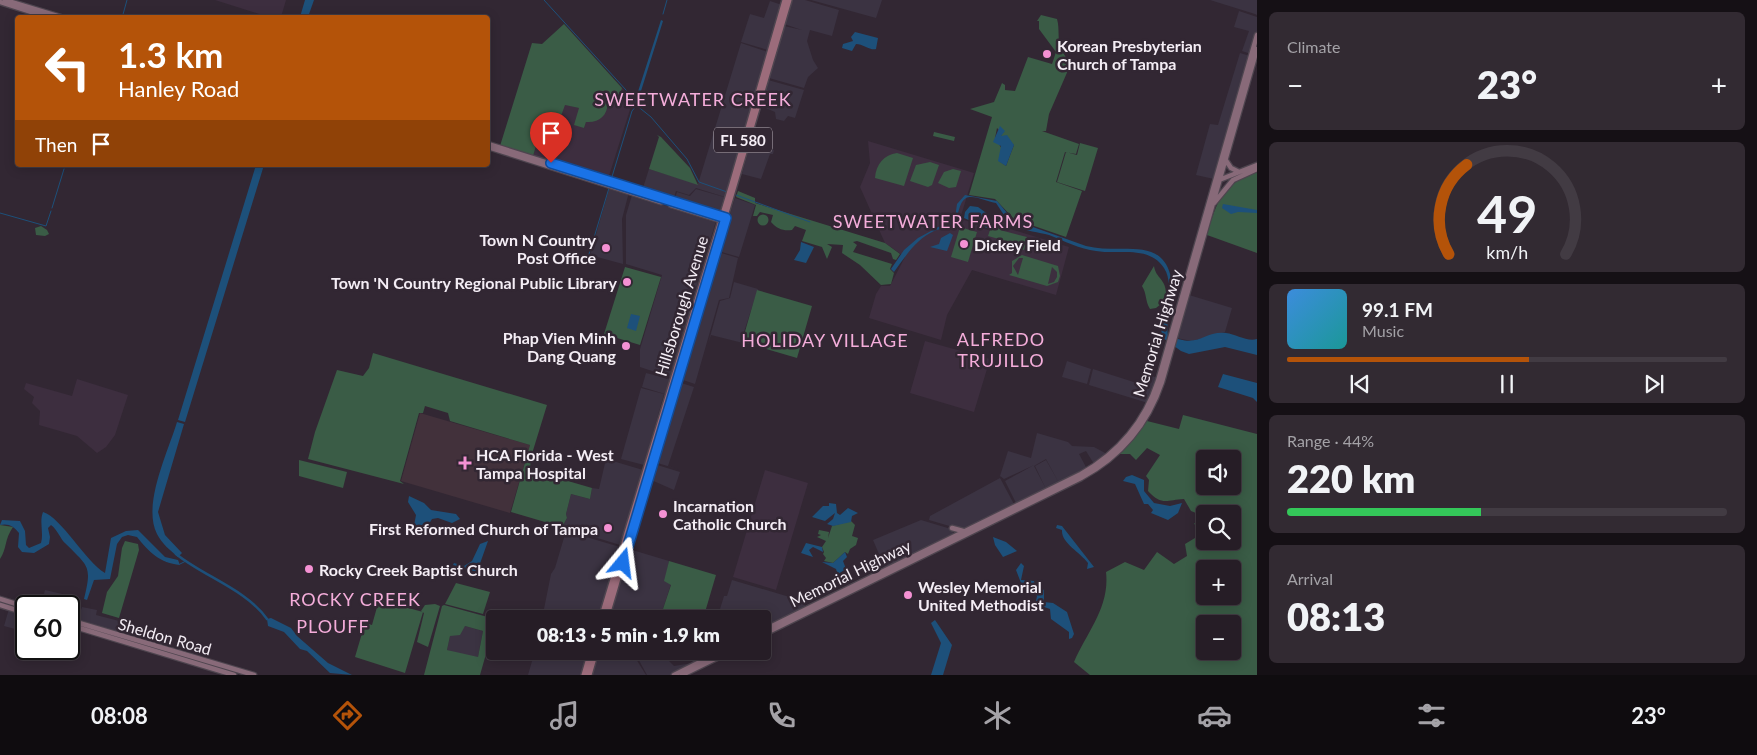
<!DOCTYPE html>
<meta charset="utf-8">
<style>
:root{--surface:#261d26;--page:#322a32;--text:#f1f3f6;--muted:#a4a2a7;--line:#423b43;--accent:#b45309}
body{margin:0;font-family:Lato,sans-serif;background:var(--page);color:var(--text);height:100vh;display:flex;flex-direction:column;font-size:19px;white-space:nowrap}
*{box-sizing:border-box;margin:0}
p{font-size:16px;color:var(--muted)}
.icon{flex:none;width:28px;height:28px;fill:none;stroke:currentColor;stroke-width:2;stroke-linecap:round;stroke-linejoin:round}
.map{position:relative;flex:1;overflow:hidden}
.drawer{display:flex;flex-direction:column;gap:12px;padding:12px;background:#151015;width:500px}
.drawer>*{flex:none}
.hud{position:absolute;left:15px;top:15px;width:475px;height:152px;border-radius:5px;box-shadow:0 2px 12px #0003,0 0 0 1px var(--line);background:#b45309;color:#fff;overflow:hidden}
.tools{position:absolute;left:1196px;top:450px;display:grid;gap:10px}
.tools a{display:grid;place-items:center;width:45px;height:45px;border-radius:5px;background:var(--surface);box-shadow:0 2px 12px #0003,0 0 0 1px var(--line);font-size:25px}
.speed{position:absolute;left:15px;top:595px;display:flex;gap:10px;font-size:25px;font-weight:700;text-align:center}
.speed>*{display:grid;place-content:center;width:65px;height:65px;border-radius:50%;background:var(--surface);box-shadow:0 2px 12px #0003,0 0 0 1px var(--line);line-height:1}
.speed .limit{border:2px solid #111;border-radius:8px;background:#fff;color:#111}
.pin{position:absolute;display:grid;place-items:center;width:42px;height:42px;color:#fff;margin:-51px -21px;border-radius:50% 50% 50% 0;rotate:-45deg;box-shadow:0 0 5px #0007}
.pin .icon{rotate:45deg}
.me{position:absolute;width:55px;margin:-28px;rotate:16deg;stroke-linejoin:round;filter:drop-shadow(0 0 4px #0008)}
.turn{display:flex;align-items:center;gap:18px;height:105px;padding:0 20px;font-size:22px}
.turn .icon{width:65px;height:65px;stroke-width:2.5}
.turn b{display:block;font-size:35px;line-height:42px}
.then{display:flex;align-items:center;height:48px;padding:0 20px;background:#0003;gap:10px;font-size:19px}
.big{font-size:38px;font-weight:800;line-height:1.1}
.drawer .tile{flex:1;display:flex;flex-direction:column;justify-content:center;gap:8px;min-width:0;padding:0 18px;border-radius:8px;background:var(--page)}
.drawer .dial{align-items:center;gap:0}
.dial svg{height:130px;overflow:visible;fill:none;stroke:var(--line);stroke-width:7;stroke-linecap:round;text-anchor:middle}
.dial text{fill:var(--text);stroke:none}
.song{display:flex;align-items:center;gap:15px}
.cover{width:60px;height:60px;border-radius:8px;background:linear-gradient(135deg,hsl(210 70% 55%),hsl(180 70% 35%))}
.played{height:5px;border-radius:2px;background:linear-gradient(90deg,var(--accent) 55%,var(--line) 55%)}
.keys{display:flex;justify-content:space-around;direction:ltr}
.heat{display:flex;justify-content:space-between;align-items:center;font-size:28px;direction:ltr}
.charge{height:8px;border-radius:4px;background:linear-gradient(90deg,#34c759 44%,var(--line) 0)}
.trip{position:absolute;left:486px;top:610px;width:285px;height:50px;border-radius:5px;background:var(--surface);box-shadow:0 2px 12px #0003,0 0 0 1px var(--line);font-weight:800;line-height:50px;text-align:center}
.tabs{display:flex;height:80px;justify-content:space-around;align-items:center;background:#0f0c0f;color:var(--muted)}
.tabs .icon{width:35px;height:35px}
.tabs .current{color:var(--accent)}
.tabs b{font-size:22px;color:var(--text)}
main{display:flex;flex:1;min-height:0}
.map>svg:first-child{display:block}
.commercial{fill:#3b3342;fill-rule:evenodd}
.built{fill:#3d2e3f}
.medical{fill:#42313b}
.green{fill:#3a5c46;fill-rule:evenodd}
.water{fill:#1d507a}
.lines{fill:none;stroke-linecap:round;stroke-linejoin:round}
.stream{stroke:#1d507a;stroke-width:1}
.canal{stroke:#1d507a;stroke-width:2.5}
.secondary-casing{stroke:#4e454f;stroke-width:7}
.primary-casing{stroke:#4e454f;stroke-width:8}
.secondary{stroke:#886a79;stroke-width:4.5}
.primary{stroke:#9c6c7b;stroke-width:5}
.route-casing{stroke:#114b97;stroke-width:12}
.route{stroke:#1a73e8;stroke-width:9}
.poi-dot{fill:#f491d3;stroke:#322733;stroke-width:2}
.labels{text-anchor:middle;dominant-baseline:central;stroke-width:5;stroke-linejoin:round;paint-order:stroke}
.shield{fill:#322733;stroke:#bab2bb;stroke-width:1}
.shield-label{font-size:15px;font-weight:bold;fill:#f4edf5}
.poi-label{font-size:16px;font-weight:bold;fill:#f4edf5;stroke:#322733;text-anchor:start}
.street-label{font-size:16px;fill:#f4edf5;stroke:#322733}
.neighbourhood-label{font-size:18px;letter-spacing:1px;fill:#f4adda;stroke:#322733}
</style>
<main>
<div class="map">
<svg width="1257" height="675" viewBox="0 0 1257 675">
<rect width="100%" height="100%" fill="#322733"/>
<!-- commercial -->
<path class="commercial" d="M792 0H805L839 10 832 36 810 30 807 41 813 60 818 68 808 77 804 88 769 78 784 26 802 30 784 24Z
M811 0H882L876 18Z
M1210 0H1257V15L1255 14Z
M770 1 782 5 768 50 741 42 750 14 764 18Z
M1239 11 1257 17V32L1251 54 1242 51 1249 31 1234 27Z
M741 43 768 52 725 197 696 188 689 195 676 191 673 200 719 214 720 213 719 215 642 191 649 169 698 184Z
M1240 53 1250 56 1214 179 1196 175 1210 124 1218 125Z
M768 80 804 90 795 118 788 116 784 121 776 119 775 112 761 106Z
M755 127 770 131 765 148 774 150 773 154H770L761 179 742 174Z
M610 186 629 192 622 219 623 264 590 255Z
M696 189 724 197 719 214 674 201 677 192 690 196Z
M632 195 716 221 670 377 640 367V349L662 275 626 264V215Z
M735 198 755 205 739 257 718 251Z
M718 252 738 258 729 298 719 300 695 384 680 379Z
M734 282 758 289 741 341 743 343 711 335 708 344 720 301 730 298Z
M1189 295 1232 308 1225 332 1192 341 1176 338Z
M1067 361 1091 369 1087 384 1062 377Z
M1093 369 1143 385 1148 374 1157 378 1148 403 1089 385Z
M646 373 670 379 652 441 665 394 642 387Z
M678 382 694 387 668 466 681 470 654 462Z
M641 388 664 394 644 465 621 459Z
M1037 433 1068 442 1072 446 1094 447 1107 454 1091 467 1017 505 1005 481 1034 465 1004 479 1000 476 1008 451 1031 458ZM1086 451 1094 464 1087 469 1079 454ZM1046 459 1059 483 1046 489 1034 466Z
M606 459 643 470 620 545 562 527 567 518 566 514 571 494 590 499 592 488 599 489Z
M1046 460 1059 483 1046 489 1035 466Z
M654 464 680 472 674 490 649 479Z
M1000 478 1015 506 963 530 929 520 930 516Z
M921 520 951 529 954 534 885 568 873 540Z
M566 531 620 547 598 619H542L551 574 555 568Z
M629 549 669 561 665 581 671 584 660 618 608 619Z
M732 580 803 601 806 608 763 630 762 619H717L724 596H727Z
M45 590 71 596 68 606H41Z
M71 606 81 610 82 607 97 610 96 615 123 622 121 633 69 617Z
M9 609 26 614V632L4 626Z
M465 626 483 631 478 657 474 658 447 650 450 636Z
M535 651 570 653 589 651 582 675H528Z
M598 651H631L646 675H591Z
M696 651 694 657 697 662 671 675H647L635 653 639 657 656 655 666 658 674 666 692 663Z"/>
<!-- built -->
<path class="built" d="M215 0H286L281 17 272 18Z
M622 88 633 100 608 179 533 156 545 116 554 102 579 108 584 128 586 122 608 103 618 104Z
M868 141 974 173 960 219 978 224 979 228 988 230 992 218 1003 222 1010 229 1069 247 1056 295 972 270 947 315 941 340 869 318 876 294 881 286H890L905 257 885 243 860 187 870 163Z
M925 341 990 359 974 412 910 393Z
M77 379 128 395 115 435 106 447 97 453 77 436 39 425 40 411 32 403 34 397 24 389 26 383 72 396Z
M765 470 808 483 776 590 733 577Z"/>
<!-- medical -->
<path class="medical" d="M420 413 530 445 510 513 401 481Z"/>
<!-- green -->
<path class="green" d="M1041 15 1057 19C1060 29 1057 41 1061 48 1064 56 1069 59 1069 68L1049 114 1046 131H1042L1079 144 1076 154 1065 152 1056 182 1082 191 1066 237 1014 219 995 199 969 195 992 117 970 109 994 102 1002 83 1005 85V90L1015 91 1028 57 1052 64 1056 52 1039 29V21H1037ZM997 128 1002 133 1001 136 1014 145 1006 166 999 161 1002 149 995 138Z
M564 24 622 88 618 104 608 103C607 116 599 123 586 122L584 128 574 125 579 108 565 105 561 116 551 113 549 117 545 116 533 156 500 146 532 43 542 44Z
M934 132 955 137 954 141 933 136Z
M657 135 661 137 690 168 698 185 649 169 659 137Z
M1080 143 1098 148 1085 191 1057 182 1066 152 1077 155Z
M897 153 913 158 904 186 875 178C876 164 884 155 897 153Z
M930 162 939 165 932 185 928 187 910 181 916 165Z
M953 169 961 171 956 187 949 188 938 183 944 172Z
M1257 171V253L1207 235C1217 200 1222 185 1257 171Z
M738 191 755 198V203L885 243 900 254 896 260 893 259 891 253 857 241 853 242 857 245 853 252 892 264 890 269 894 273 891 284 881 285 860 265 842 253 843 245 827 244 832 247 827 259 822 247 802 241 806 230 795 226 792 230C783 231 777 229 771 222L773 215 760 212 757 216H753L756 205 736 197Z
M757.5 220a5.5 5.5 0 1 1 11 0a5.5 5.5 0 1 1-11 0Z
M993 221 1001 224 1000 230 1027 237 1024 250 1016 248 1017 244 988 236Z
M41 226 47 230 49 234 45 236 36 235 35 228Z
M960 227 977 232 968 262 951 257Z
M1022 255 1058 266 1060 276 1058 282 1047 286 1009 275 1012 273V261ZM1019 258H1023L1018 275 1013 266ZM1052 267 1057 272V277L1054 282 1048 284Z
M1154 266C1156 280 1168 278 1166 300L1156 308 1150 309C1145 301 1147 294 1142 286Z
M625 267 661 277 640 345 604 334Z
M757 290 812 306 797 358 742 342Z
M373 353 547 405 531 457 530 470 592 488 590 499 571 494 566 514 567 518 562 527 511 512 530 445 450 421 448 413 425 406 423 413H419L400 481 404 484 308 459 315 432 337 370 363 376 369 368Z
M1183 415 1257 434V675H1090L1074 662C1087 632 1110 607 1106 572L1125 562 1144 570 1157 552 1174 564 1187 556 1185 544 1205 532V541H1232V514H1205V530L1194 524 1201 515 1191 511 1184 499C1166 500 1162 506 1148 491L1149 480 1146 476 1160 455 1147 448 1136 460 1130 454H1118L1147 421 1179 429ZM1205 459H1232V486H1205ZM1205 569H1232V596H1205ZM1205 624H1232V651H1205Z
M299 460 347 472 343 488 299 476Z
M851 521 855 525 852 536 858 538 856 545 850 549 848 554 845 552 833 563 824 561 826 558 823 554 824 552 822 547 826 541 817 537 821 535 818 534 819 530 829 532 828 538 832 526Z
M0 525 13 527C4 540 7 549 0 559Z
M125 541 138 544 139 550 119 618 102 613 107 592 118 576 122 548Z
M669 561 716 575 703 619H655L660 618 671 585 664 581Z
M456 583 490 592 483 614 445 604Z
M379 600 423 612 405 673 355 657 365 623 372 625Z
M435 604 440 606 428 647 417 642 424 613 421 611 425 605Z
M444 605 495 619V639L490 640 480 675H424L442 606ZM465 626 483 631 478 657 447 650 450 636 460 635Z
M633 651H675L666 658 656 655C646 660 641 658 633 651Z"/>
<!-- water -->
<path class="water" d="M305 0H314L308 17H300Z
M661 20 663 21 636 107 634 104Z
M855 32 878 38 876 49C871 51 863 44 856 44L852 51 842 48 843 44 853 41 851 37Z
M1000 126 1005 131 1001 136 1007 135 1014 145 1006 166 998 161 1001 146 993 142Z
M256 165H264L185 422 178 420Z
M965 195 997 201 1013 220 1086 246C1126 256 1170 231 1173 293 1174 307 1165 320 1168 335 1200 350 1201 331 1226 333 1236 334 1247 342 1257 339V355L1225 347 1189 354 1181 351 1163 338C1155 318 1178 290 1164 268 1149 245 1119 255 1096 251 1080 249 1064 241 1049 235 1038 232 1022 231 1013 224 1005 218 1001 210 996 203 988 202 973 194 966 198 958 203 960 214 954 221 949 228 941 228 934 231 916 239 905 257 894 272L891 269 904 250 918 238 955 218 957 204Z
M1223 204 1257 210V213L1238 212 1231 214 1222 208Z
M970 206 978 207 989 215 987 228 964 218 965 212Z
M950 233 953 235 947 251 930 247 939 244 941 238Z
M801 242 814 247 806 263 794 260 800 250Z
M631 314 640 316 636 331 627 328Z
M1223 374 1257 383V402L1253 398 1218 387Z
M177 422 184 424 158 512 165 535 182 553 178 557C170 550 162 544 157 534 142 505 168 452 177 422Z
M1132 475 1144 480V491L1154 503 1170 506 1182 503 1178 513 1168 520 1151 513 1153 510 1148 504H1144L1135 484 1123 481 1126 477Z
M409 496 424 503 431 510 456 514 460 519 452 523 438 518 432 519 424 532 413 531 416 515 408 502Z
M829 503 836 504 837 513 840 515 848 508 858 513 852 516 851 522 833 526 827 524 833 519 835 513 825 521 812 517 823 506H829Z
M43 512C62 518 85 561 105 573L111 538 126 531 138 530 165 557 178 560 180 565C160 563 149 552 137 537L128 535 122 537 117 544 110 579 94 580 87 600 84 599C92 566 89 567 66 544 60 539 58 530 51 525L48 528 50 537 49 544 34 553 22 552 18 547 19 533C14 526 8 523 0 525L2 520 20 521 25 531 26 545 29 548 41 543C44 533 39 522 43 512Z
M1057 525 1062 526 1094 567 1087 569 1088 563C1080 552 1061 543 1062 530L1056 528Z
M993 537 1006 542 1017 551 1003 557 995 545Z
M488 541 477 572 453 565 454 563 464 566 472 561 480 544Z
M806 543 822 547 823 552 813 547 809 550 813 557 801 553Z
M845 552 847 557 843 561 846 569 835 576 837 572 836 569 822 562 833 563Z
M1021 563 1024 566 1021 580 1034 581 1035 585 1044 590V602L1053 603 1067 612 1074 634 1072 638 1069 639V632L1051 619 1050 609 1044 607 1038 612H1031V605L1036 601 1037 596 1034 593 1027 592 1021 583 1016 570Z
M271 618 291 628 297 636 328 663 352 675 330 673 307 651 300 649 284 632 268 626 267 619Z
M935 620 952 645 943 675H931L941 643 931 623Z"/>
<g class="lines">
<!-- stream -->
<path class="stream" d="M544 0 636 101
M663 14 667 0
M122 18 127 0
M636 105 651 117 687 159 699 182 727 192
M65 166V165
M611 180 632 111 636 106
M736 195 810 222
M52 208 64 169
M0 213 46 226 51 211
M586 264 609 188
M180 564 186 561"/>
<!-- canal -->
<path class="canal" d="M176 554C203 576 247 590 267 619"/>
<!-- secondary casing -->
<g class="secondary-casing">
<path id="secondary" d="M5 0 64 18
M0 2 50 18
M488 144 724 218
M488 147 661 202
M1225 159 1231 168 1239 172
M1219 180 1257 165
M1214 203 1233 180 1257 169
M671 205 723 221
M952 528 963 531
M0 599 26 607
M0 605 26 613
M69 620 254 675
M69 625 234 675
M762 631 1081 474C1118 453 1145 421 1158 381L1257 35
M762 635 1081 478C1120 457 1148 424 1162 382L1257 49
M674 675 722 651
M682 675 731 651"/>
</g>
<!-- primary casing -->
<g class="primary-casing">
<path id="primary" d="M601 619 732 184 785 0
M606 619 789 0
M584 675 591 651
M589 675 596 651"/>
</g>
<!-- secondary -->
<use href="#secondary" class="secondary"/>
<!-- primary -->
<use href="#primary" class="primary"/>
</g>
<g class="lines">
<!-- route casing -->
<g class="route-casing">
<path id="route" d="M551 163 726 218 623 563"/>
</g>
<!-- route -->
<use href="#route" class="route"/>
</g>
<!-- markers -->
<g class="poi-dot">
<circle cx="1047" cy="54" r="5"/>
<circle cx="964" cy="244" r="5"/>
<circle cx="606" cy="248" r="5"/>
<circle cx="627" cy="282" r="5"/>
<circle cx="626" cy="346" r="5"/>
<path d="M462.5 455.5h5v5h5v5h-5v5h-5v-5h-5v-5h5z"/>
<circle cx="663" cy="514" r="5"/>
<circle cx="608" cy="528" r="5"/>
<circle cx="309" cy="569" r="5"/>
<circle cx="908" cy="595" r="5"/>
</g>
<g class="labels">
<!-- shield labels -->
<rect class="shield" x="714" y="127.5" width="58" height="25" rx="4"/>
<g class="shield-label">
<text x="743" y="140">FL 580</text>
</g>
<!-- poi labels -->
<g class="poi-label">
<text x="1057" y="45">Korean Presbyterian<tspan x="1057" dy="18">Church of Tampa</tspan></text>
<text x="596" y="239" text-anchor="end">Town N Country<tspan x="596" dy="18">Post Office</tspan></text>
<text x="974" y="244">Dickey Field</text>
<text x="617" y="282" text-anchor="end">Town 'N Country Regional Public Library</text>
<text x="616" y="337" text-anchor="end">Phap Vien Minh<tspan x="616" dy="18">Dang Quang</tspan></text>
<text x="476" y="454">HCA Florida - West<tspan x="476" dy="18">Tampa Hospital</tspan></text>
<text x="673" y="505">Incarnation<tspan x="673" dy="18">Catholic Church</tspan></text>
<text x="598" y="528" text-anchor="end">First Reformed Church of Tampa</text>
<text x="319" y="569">Rocky Creek Baptist Church</text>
<text x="918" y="586">Wesley Memorial<tspan x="918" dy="18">United Methodist</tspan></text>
</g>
<!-- street labels -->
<g class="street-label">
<text transform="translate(681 306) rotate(-73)">Hillsborough Avenue</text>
<text transform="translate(1157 333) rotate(-73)">Memorial Highway</text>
<text transform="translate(850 573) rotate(-26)">Memorial Highway</text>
<text transform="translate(165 636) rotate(16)">Sheldon Road</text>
</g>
<!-- neighbourhood labels -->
<g class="neighbourhood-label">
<text x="693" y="99">SWEETWATER CREEK</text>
<text x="933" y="221">SWEETWATER FARMS</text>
<text x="1001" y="339">ALFREDO<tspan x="1001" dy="21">TRUJILLO</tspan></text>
<text x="825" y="340">HOLIDAY VILLAGE</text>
<text x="355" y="599">ROCKY CREEK</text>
<text x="333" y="626">PLOUFF</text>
</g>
</g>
</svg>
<div class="tools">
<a><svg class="icon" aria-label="sound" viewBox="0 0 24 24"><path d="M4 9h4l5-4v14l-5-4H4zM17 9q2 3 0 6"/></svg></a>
<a><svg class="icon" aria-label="search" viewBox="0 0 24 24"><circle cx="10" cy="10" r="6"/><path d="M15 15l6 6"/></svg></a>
<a>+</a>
<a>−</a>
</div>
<div class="speed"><div class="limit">60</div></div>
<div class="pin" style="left:551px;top:163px;background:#d93025"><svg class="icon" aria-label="arrive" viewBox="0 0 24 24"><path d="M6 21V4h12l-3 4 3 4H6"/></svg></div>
<svg class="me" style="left:623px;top:563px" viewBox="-20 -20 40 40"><path d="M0-17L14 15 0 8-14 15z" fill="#1a73e8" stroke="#fff" stroke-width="4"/></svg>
<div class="trip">08:13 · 5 min · 1.9 km</div>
<div class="hud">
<div class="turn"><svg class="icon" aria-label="left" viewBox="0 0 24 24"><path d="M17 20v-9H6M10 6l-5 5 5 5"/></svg><div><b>1.3 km</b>Hanley Road</div></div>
<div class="then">Then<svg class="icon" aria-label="arrive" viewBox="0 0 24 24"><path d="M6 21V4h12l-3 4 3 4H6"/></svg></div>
</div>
</div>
<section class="drawer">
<div class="tile"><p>Climate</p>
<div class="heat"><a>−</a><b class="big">23°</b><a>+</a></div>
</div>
<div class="tile dial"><svg viewBox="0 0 100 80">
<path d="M14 69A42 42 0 1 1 86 69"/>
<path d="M14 69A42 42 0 0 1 25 14" stroke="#b45309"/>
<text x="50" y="56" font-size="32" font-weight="700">49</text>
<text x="50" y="72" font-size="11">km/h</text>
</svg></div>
<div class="tile">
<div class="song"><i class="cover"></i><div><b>99.1 FM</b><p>Music</p></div></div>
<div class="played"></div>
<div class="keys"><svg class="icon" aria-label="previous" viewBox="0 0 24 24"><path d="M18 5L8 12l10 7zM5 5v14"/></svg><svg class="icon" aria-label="pause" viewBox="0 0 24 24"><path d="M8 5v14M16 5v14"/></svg><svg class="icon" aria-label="next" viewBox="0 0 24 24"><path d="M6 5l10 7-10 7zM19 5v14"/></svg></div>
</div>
<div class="tile"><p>Range · 44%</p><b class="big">220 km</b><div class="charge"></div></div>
<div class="tile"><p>Arrival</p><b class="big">08:13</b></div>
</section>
</main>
<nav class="tabs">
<b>08:08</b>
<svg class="icon current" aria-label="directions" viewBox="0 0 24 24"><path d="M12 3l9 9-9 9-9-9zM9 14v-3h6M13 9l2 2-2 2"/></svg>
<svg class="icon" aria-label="music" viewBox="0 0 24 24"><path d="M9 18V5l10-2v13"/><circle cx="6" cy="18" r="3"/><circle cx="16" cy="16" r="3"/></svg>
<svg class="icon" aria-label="phone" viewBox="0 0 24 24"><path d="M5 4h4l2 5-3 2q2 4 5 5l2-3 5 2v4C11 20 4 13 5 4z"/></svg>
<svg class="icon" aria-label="climate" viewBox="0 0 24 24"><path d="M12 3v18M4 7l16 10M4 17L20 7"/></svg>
<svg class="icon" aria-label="car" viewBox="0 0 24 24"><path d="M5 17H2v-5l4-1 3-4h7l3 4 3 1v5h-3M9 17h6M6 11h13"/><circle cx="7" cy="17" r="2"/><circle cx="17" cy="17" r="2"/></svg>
<svg class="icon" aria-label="filters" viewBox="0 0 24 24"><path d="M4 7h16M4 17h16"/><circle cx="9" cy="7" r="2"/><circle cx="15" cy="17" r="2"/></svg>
<b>23°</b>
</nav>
